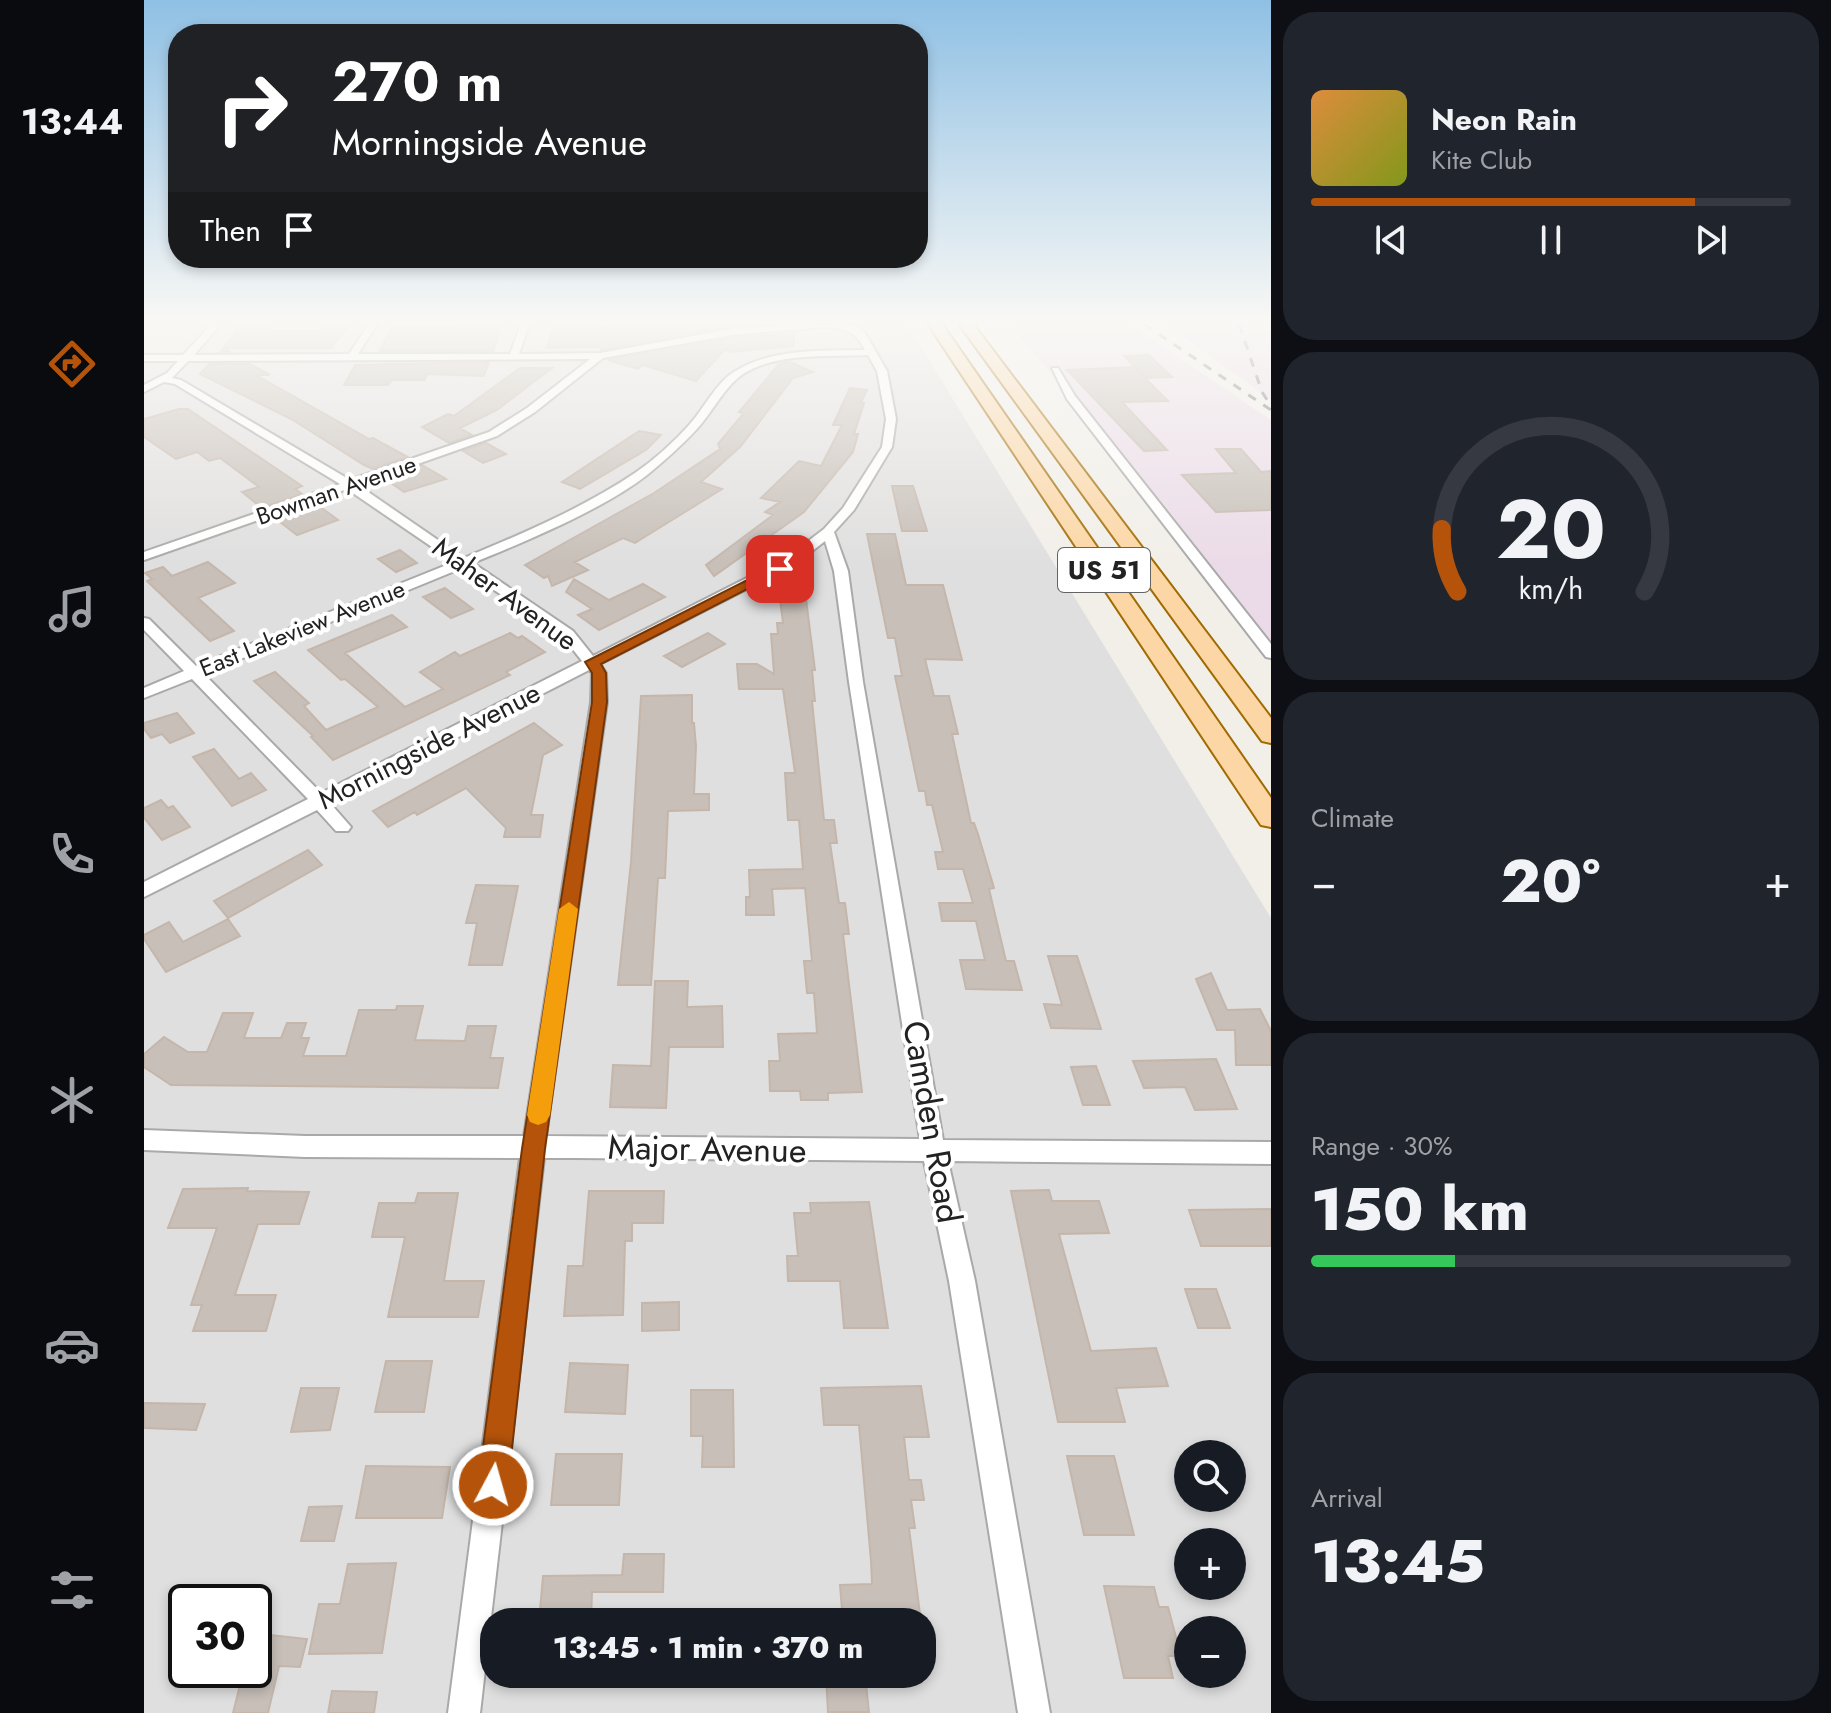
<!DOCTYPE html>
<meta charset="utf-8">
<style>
:root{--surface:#171b24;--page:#20242c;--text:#f1f3f6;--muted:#9ea1a6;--line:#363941;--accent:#b45309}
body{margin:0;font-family:Jost,sans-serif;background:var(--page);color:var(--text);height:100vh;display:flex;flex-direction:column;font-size:30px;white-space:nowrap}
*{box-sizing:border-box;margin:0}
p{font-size:26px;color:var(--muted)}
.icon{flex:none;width:44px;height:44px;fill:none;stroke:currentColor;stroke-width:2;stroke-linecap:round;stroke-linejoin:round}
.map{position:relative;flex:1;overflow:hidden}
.sheet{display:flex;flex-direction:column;gap:12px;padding:12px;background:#0d0f14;width:560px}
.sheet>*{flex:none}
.hud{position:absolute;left:24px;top:24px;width:760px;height:244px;border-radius:32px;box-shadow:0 4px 12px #0003;background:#202124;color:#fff;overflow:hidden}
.fabs{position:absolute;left:1030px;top:1440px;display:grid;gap:16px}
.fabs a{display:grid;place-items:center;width:72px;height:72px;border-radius:50%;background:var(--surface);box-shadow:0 4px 12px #0003;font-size:40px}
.speed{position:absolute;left:24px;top:1584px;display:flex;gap:16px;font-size:40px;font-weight:700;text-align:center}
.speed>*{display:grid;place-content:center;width:104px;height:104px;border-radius:50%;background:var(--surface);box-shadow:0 4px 12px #0003;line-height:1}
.speed .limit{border:4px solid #111;border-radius:12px;background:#fff;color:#111}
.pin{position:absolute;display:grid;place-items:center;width:68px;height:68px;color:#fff;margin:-34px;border-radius:16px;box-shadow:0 4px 12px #0006}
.me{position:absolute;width:88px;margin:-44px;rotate:6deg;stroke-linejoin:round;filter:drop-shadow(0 0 6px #0008)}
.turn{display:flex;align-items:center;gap:28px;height:168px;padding:0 32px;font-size:36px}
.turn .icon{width:104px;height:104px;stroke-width:2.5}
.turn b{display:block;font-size:56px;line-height:68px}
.then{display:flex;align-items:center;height:76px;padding:0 32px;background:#0003;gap:16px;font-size:30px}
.big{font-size:60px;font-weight:800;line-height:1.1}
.sheet .card{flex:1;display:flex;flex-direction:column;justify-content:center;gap:12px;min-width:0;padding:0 28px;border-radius:32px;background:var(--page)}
.sheet .dial{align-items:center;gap:0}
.dial svg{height:208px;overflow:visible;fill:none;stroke:var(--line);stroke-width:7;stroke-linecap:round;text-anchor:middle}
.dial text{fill:var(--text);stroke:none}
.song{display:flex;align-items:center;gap:24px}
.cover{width:96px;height:96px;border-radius:12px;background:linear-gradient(135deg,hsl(30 70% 55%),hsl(70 70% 35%))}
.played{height:8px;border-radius:4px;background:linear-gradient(90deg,var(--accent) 80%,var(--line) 80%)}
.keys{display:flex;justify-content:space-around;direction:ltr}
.heat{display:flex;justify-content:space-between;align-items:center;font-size:44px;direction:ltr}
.charge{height:12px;border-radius:6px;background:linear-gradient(90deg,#34c759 30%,var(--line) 0)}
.trip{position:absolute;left:336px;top:1608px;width:456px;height:80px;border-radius:32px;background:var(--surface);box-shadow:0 4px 12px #0003;font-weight:800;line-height:80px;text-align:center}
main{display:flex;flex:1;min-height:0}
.tabs{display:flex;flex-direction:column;width:144px;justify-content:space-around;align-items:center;background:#090b0e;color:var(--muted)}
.tabs .icon{width:56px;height:56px}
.tabs .on{color:var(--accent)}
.tabs b{font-size:36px;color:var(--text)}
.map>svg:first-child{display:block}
.residential{fill:#e0dfdf;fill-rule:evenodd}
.industrial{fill:#ebdbe8}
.building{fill:#c7bfb8;stroke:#c4b6ab;stroke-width:2}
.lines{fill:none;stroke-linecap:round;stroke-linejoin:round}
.minor-casing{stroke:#a9a9a9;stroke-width:4}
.primary-casing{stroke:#a06b00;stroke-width:4}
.minor{fill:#fff;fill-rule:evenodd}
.primary{fill:#fcd6a4;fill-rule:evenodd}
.rail{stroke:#707070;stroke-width:3;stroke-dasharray:9 9;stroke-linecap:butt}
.route{fill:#b45309;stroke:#753606;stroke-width:2}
.slow{fill:#f59e0b}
.labels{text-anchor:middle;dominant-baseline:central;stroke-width:8;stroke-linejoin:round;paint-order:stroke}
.far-street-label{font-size:24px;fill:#222;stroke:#fff}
.shield{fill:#fff;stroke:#646464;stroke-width:2}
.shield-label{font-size:26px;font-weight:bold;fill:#222}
.street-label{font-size:28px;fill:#222;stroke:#fff}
.near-street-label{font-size:34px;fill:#222;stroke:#fff}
</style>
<main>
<nav class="tabs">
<b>13:44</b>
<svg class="icon on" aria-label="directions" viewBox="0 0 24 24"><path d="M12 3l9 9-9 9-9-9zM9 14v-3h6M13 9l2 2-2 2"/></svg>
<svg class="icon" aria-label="music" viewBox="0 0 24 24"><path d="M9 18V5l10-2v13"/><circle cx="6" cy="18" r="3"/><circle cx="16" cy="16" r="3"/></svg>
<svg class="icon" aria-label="phone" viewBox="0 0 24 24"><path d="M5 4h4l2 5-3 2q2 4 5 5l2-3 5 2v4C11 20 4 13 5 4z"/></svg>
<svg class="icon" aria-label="climate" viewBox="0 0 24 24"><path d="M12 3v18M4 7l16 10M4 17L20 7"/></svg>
<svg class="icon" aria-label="car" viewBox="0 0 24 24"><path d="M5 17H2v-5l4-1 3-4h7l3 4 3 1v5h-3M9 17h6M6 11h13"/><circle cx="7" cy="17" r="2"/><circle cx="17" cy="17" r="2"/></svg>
<svg class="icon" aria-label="filters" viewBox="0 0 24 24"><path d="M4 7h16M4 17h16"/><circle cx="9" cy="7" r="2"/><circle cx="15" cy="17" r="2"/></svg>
</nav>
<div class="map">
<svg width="1127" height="1713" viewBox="0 0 1127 1713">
<rect width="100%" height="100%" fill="#f2efe9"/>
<!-- residential -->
<path class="residential" d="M0 324H763L1127 918V1713H0ZM1044 1454H1088V1498H1044ZM1044 1542H1088V1586H1044ZM42 1602H110V1670H42ZM350 1622H778V1674H350ZM1044 1630H1088V1674H1044Z"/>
<!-- industrial -->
<path class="industrial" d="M865 324H986L1127 420V654L927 397Z
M1016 324H1127V400L1042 339Z"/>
<!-- building -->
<path class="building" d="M184 324H206L187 348H81L86 352H76L96 326H127L123 331H178Z
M313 324H358L349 351H236L248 327H312Z
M498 324H616L586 326 457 350V347L403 348 409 325H457V327Z
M650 333V346L586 352 581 349 552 381 499 365 494 369 464 360 587 338Z
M1005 355 1028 377 1002 378 980 356Z
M345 362 340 376 283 374 281 380H248L244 385H200L211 365Z
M646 362 669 372 649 378 596 447 557 482 578 489 491 543 479 538 431 562 444 570 408 586 404 576 400 578 381 565 510 493 576 449 574 444 600 413 595 412 635 364Z
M65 364H106L126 375H112L225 439 229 438 264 457 229 469 220 465 149 420 56 374Z
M990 367 1024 401 978 402 1023 450 1000 451 923 370Z
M376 368H408L353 410 316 428 328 435 305 443 278 427 304 414 310 416Z
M706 388 723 390 717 402 720 403 710 434H714L709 452 660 512 570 576 562 565 629 515 621 512 636 502 617 498 655 461 677 466 698 425H689Z
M35 409H44L158 486 151 489 158 494 118 508 98 492 115 487 76 458 65 461 53 452 32 459 0 437V419Z
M495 431 517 435 502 450 436 489 418 482Z
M342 443 362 454 339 463 319 451Z
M1072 449H1097L1117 472 1127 471V510L1072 512 1038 475 1092 473Z
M278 465 302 479 260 492 241 479Z
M748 486H769L783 531H758Z
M171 503 194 520 153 535 131 518Z
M723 534H751L762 585H799L818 660 781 659 790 696H805L814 734H808L827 823H830L834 834 850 888 845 889 862 961H870L878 990 822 989 816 960H841L832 921H798L795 903H829L819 869H794L791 852H799L788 805H783L781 791H775L751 676H758L751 638H744Z
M256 550 273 563 252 572 234 559Z
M64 562 91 583 54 598 90 631 66 641 3 581 8 579 1 573 19 567 28 576Z
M430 579 465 600 499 584 521 597 455 630 434 615 448 609 422 592Z
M301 588 329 609 307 618 279 597Z
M636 599H662L671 670H668L671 701H668L680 820H690L693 843H686L695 903H701L705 934H699L718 1092 684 1093V1100H657L656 1091H626L625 1061H636L634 1034 673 1033 670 993H663L660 961H668L661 888 628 889 630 915H602V897H606L605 870 659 869 655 820H644L641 773H651L639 689H595L593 664H613L630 674 627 634H634L633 623H639Z
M248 615 263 627 201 653 261 707 299 689 276 672 311 652 316 656 366 633 374 638 378 636 401 652 362 672 366 675 189 760 167 737 169 736 110 681 131 672 165 703 160 706 182 730 234 707 201 679 197 680 164 650Z
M564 633 581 644 538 667 520 656Z
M548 695V723H550L552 746 550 794H565V810L524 811 521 878H514L507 985H474L487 862 497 696Z
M33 713 50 733 26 743 18 734 7 738 0 729V723Z
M390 723 418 745 399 755 387 815H399L396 837H360L362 828 322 788 273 815 271 812 244 827 229 811Z
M70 749 95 779 107 773 122 790 88 806 49 757Z
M17 800 24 808 29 806 46 827 18 840 0 818V808Z
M164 850 178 865 116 900 84 918 70 901Z
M332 885 374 886 358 965H325L333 923H322Z
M84 919 96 936 22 972 0 939V935L25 922 39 942Z
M904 956H933L957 1029 907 1028 900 1004 918 1005Z
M1067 973 1083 1010 1116 1009 1127 1031V1065H1092L1091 1030H1073L1052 979Z
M511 981H544L543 1007 578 1006 579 1047H525L522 1108 466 1107 469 1065 507 1066Z
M253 1006H279L271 1040 321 1041 324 1026H352L346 1058H359L354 1088 27 1085 0 1067V1054L20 1037 44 1052H63L79 1013H109L100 1038H137L143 1023H162L157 1038H165L159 1056H202L215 1010H252Z
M1072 1059 1093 1109 1051 1110 1041 1087 1000 1088 989 1061Z
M952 1066 966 1105H939L927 1067Z
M104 1188 103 1191 165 1192 155 1224H114L91 1295H132L122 1331H49L58 1305H47L73 1228H24L39 1189Z
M905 1190 908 1201H955L965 1233 915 1234 947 1351 1012 1348 1024 1386 972 1388 981 1422H914L867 1191Z
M445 1191H520L519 1223H488V1241H481L479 1315 420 1316 424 1266H439Z
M274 1193H314L300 1281H340L334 1317H244L261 1237H228L235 1203H271Z
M725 1202 744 1328H700L696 1281H644L643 1256H654L650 1213H667L666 1203Z
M1127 1209V1246H1057L1045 1210Z
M1041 1289H1072L1086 1328H1054Z
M535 1302V1330L498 1331V1303Z
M242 1361H288L280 1412H231Z
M426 1363 484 1365 481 1414 421 1412Z
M777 1386 785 1437H760L765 1480H777L780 1500H767L771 1528H765L777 1622H699L696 1585 728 1584 727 1561 715 1425H680L677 1388Z
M157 1388H195L186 1430 147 1432Z
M547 1390H589L590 1467H558L559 1436H547Z
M0 1403 61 1404 52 1430 0 1428Z
M412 1454H478L475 1505H407Z
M923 1456H970L990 1535H940Z
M222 1466 306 1467 298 1518H212Z
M198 1506 190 1541H157L165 1507Z
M480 1554H520L519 1592H448L447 1622H395L399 1576 478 1575Z
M252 1563 238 1653 165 1654 175 1604H196L204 1564Z
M960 1586 1010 1587 1015 1607H1024L1037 1656H1024L1029 1678H980Z
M126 1635 163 1639 156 1667 135 1666 124 1713H89L97 1681H115Z
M721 1675 725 1712H684L682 1676Z
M188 1691 233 1692 230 1713H184Z"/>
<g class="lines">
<!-- minor casing -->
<g class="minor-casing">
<path id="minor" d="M68 324H77L50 355 205 354 225 324H233L214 354H366L377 324H385L375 354 456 353 587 329 653 324 711 325 721 333 743 371 752 419 748 447 710 510 690 532 704 571 719 682 799 1140 1127 1142V1164L804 1161 831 1281 906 1713H874L805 1281 780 1161 430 1158H400L336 1713H304L376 1158 161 1157 0 1150V1130L161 1136H380L447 702 448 673 445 670 186 803 207 827 204 831H192L173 810 0 897V882L164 799 48 679 0 698V688L40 671 0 630V618L5 619 52 666 310 562 203 489 0 560V552L196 484 31 384 20 382 0 392V385L23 373 34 361H0V355H39ZM681 327C702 329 711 330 721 350 680 351 632 348 595 369 573 380 562 406 546 424 531 441 510 460 491 473 439 508 378 534 320 558L214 485 353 436 391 412 459 358 587 335ZM724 355 733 371 742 419 738 447 699 508 680 529 642 558 449 656 429 631 329 563C380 542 460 509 503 475 519 462 537 446 552 430 569 412 579 388 599 374 633 352 686 357 724 355ZM446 359 383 408 345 432 206 480 37 380 28 378 44 361ZM681 541 690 571 705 682 776 1139 402 1136 463 702 462 673 456 664 652 564ZM318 568 419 637 438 661 177 793 60 674Z
M908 368H914L931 396 1127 644V658L1122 657 923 399Z"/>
</g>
<!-- primary casing -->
<g class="primary-casing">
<path id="primary" d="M784 324H798L1127 798V827L1117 825Z
M815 324H829L1127 718V743L1118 741Z"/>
</g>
<!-- minor -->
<use href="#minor" class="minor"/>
<!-- primary -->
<use href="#primary" class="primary"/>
<!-- rail -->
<path class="rail" d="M1000 324 1127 410
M1095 324 1118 392 1127 406"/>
</g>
<!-- sky -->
<linearGradient id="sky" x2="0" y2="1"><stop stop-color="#8fc0e4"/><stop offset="0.57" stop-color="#f9f8f5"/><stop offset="1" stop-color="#f9f8f5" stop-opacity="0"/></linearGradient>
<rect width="1127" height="564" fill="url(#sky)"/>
<!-- route -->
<path class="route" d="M631 566 642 569 457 664 462 673 463 702 401 1149 364 1485 359 1496 349 1500 339 1496 334 1485 378 1149 448 702V673L441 662Z"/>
<!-- slow -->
<path class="slow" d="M425 902 434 909 406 1115 402 1122 394 1125 386 1122 383 1115 415 909Z"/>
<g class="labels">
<!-- far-street labels -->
<g class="far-street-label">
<text transform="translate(192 490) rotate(-19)">Bowman Avenue</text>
<text transform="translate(158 628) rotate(-22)">East Lakeview Avenue</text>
</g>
<!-- shield labels -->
<rect class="shield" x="914" y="548" width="92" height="44" rx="6"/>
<g class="shield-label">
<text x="960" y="570">US 51</text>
</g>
<!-- street labels -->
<g class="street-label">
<text transform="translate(361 594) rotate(36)">Maher Avenue</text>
<text transform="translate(285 746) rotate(-27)">Morningside Avenue</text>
</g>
<!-- near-street labels -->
<g class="near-street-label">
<text transform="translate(788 1122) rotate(80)">Camden Road</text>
<text transform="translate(563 1149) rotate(1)">Major Avenue</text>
</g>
</g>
</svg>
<div class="fabs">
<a><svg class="icon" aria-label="search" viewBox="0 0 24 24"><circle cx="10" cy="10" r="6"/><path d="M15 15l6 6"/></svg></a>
<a>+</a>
<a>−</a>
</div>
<div class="speed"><div class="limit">30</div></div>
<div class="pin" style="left:636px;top:569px;background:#d93025"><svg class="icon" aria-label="arrive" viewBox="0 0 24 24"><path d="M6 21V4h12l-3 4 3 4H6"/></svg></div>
<svg class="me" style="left:349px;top:1485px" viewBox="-20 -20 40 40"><circle r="17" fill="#b45309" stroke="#fff" stroke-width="3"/><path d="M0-11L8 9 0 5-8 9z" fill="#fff"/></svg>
<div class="trip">13:45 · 1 min · 370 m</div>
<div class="hud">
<div class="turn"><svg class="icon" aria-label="right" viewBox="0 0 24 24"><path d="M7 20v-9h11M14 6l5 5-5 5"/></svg><div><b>270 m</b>Morningside Avenue</div></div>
<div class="then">Then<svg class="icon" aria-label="arrive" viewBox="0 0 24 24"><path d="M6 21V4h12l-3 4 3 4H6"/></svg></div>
</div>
</div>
<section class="sheet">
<div class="card">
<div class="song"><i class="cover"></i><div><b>Neon Rain</b><p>Kite Club</p></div></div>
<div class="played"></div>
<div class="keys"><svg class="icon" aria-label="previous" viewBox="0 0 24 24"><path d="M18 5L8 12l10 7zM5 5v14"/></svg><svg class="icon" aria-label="pause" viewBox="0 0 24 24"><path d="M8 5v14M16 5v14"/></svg><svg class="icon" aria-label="next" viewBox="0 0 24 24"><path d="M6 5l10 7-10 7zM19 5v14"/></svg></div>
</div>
<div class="card dial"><svg viewBox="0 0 100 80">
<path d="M14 69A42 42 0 1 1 86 69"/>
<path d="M14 69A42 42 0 0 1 8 45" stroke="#b45309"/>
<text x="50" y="56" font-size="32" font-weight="700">20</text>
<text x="50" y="72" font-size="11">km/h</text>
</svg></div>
<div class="card"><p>Climate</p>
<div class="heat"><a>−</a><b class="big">20°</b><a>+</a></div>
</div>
<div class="card"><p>Range · 30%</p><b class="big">150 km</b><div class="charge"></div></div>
<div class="card"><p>Arrival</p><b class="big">13:45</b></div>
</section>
</main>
